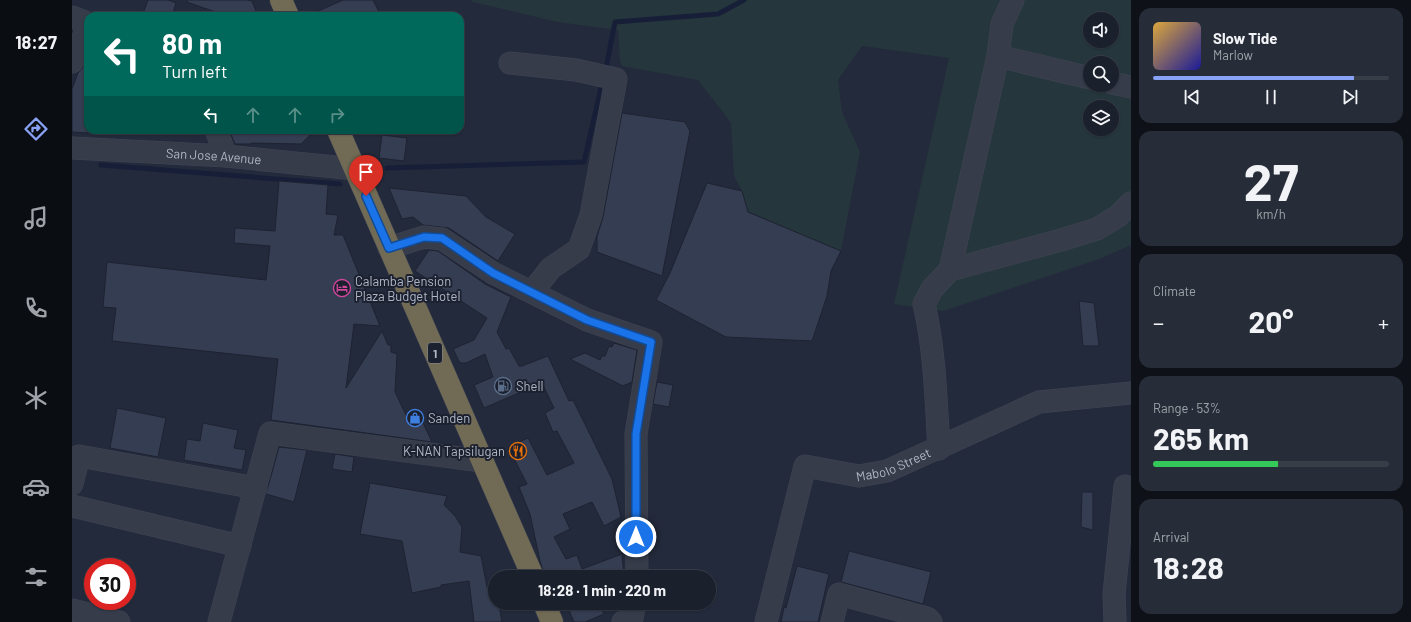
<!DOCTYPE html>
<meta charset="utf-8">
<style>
:root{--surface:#1a202c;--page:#272d38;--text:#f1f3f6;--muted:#9fa3a9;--line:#383e48;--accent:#88a2f5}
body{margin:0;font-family:Barlow,sans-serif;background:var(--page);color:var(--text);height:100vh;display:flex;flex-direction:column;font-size:15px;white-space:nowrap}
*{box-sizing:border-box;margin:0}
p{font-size:13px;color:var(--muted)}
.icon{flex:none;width:22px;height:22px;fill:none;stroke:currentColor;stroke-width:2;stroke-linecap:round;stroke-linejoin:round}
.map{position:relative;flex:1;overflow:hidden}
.panel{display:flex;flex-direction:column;gap:8px;padding:8px;background:#0e1218;width:280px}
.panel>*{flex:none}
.guide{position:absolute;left:12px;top:12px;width:380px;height:122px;border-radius:12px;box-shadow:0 1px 3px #0004,0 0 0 1px var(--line);background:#00695c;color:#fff;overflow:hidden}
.tools{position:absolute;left:1011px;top:12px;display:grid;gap:8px}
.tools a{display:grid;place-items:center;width:36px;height:36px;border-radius:50%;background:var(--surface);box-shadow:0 1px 3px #0004,0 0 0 1px var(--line);font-size:20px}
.speed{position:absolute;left:12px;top:558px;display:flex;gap:8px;font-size:20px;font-weight:700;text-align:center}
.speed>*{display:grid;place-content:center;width:52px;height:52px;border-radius:50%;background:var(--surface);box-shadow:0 1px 3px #0004,0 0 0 1px var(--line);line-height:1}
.speed .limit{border:6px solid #d22;background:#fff;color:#111}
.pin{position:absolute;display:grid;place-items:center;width:34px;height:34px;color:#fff;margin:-41px -17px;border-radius:50% 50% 50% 0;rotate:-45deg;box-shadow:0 0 4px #0007}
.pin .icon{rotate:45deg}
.me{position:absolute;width:44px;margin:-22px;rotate:0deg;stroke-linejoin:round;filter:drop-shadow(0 0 3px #0008)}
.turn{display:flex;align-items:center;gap:14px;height:84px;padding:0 12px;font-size:18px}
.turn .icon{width:52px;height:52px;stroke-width:2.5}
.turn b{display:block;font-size:28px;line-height:34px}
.lanes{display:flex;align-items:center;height:38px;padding:0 12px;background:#0003;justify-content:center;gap:20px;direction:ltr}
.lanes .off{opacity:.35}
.big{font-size:30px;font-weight:700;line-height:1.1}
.panel .card{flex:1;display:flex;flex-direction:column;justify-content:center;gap:6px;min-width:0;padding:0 14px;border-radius:12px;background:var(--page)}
.panel .dial{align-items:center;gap:0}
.dial b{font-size:52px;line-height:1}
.song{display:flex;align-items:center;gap:12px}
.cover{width:48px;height:48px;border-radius:6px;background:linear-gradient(135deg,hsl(40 70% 55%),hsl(240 70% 35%))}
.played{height:4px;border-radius:2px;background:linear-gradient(90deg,var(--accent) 85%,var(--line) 85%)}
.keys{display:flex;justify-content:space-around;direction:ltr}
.heat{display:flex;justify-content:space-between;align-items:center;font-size:22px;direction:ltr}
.charge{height:6px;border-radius:3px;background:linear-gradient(90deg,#34c759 53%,var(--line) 0)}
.trip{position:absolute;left:416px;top:570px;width:228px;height:40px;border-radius:20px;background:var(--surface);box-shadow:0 1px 3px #0004,0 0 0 1px var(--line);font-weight:700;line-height:40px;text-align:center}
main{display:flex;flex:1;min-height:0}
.tab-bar{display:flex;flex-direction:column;width:72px;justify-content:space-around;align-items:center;background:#0a0d12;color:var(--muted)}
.tab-bar .icon{width:28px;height:28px}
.tab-bar .active{color:var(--accent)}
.tab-bar b{font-size:18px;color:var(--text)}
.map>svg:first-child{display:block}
.green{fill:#25363c;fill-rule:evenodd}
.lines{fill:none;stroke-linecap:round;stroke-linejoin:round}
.stream{stroke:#171f38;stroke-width:5}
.building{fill:#353d52;stroke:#1e2332}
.minor-casing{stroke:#404554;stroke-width:23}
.highway-casing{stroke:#3f4453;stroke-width:23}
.minor{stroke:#373c4b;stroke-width:22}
.highway{stroke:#716a54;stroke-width:22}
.route-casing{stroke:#114b97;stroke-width:10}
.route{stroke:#1a73e8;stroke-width:7}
.labels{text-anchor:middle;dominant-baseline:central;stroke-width:4;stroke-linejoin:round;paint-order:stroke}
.shield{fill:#1c2130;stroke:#858a9a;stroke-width:1}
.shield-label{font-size:12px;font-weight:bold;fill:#b2b7c7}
.street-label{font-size:13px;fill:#b2b7c7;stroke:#1c2130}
.poi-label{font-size:13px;fill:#b2b7c7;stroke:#1c2130;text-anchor:start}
</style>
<main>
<nav class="tab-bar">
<b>18:27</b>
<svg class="icon active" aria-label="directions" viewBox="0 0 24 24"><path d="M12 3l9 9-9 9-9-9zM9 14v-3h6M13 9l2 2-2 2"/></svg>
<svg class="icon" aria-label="music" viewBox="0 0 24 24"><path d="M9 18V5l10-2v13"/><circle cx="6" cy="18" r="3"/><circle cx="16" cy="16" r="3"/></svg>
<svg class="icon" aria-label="phone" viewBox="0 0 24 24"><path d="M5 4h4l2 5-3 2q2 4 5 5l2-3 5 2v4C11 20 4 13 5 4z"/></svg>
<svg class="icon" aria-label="climate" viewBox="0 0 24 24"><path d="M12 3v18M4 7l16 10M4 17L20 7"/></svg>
<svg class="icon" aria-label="car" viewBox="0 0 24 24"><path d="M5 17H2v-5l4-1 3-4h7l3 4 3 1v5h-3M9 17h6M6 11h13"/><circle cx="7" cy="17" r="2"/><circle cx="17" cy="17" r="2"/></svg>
<svg class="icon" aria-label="filters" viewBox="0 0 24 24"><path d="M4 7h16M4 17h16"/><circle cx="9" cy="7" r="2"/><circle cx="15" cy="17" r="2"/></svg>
</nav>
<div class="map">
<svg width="1059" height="622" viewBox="0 0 1059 622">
<rect width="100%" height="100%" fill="#232a3b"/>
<!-- green -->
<path class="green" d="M399 0H1059V245L1030 258 871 311 822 304 877 58 790 46 766 80 770 112 788 152 769 251 676 212 670 191 662 176 659 123 626 80 550 66 548 61 546 30 485 22 401 2ZM1018 19H1040V41H1018ZM1018 63H1040V85H1018ZM1018 107H1040V129H1018Z"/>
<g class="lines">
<!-- stream -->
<path class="stream" d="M534 68 543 22 646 14 672 0
M29 165 268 184
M315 168 512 162 530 84"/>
</g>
<!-- building -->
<path class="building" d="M76 0H96L104 3 100 16H70Z
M115 0H175L180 1 186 16H155L115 2Z
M271 0H301L309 16H235Z
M16 57V133L0 132V89L6 73 11 67Z
M550 113 613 122 618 131 590 276 525 252V237L531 217Z
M157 130H243L229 144 179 143V144H163Z
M310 135 335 138 332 161 307 158Z
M207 181 256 185 254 214 266 215 262 235H271L308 326 282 324 274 388 310 331 316 345H319V352L325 354 323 392 334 415 345 410 360 442 199 420 206 359 40 341 44 308 31 307 35 262 194 280 198 246 162 243 163 228 203 231Z
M635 183 670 191 676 212 769 251 759 271 755 296 740 341 654 337 584 300 598 273Z
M317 188 394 196 414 217 443 234 426 261 377 228 351 225 341 217 330 219Z
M357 250 366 251 413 284 439 297 425 332 434 349 437 348 447 366H450L476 356 497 401 501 400 540 479 549 517 532 526 520 502 491 514 498 529 482 537 494 559 505 555 510 569 550 554 552 577H473L468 561 458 514 447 487 455 484 436 447 456 438 475 475 502 463 485 431 481 432 473 413 482 408 470 383 412 408 402 385 421 377 413 354 394 363H388L381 349 402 340 415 318 343 271Z
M1007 301 1022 303 1027 346H1011Z
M542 343 565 350 560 382 551 386 498 359 513 353 528 360 530 356H533L537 346 540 347Z
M585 382 601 385 597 407 581 404Z
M45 408 94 418 86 457 38 448Z
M131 423 166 430 162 448 174 450 170 470 112 460 115 439 128 441Z
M207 447 235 450 222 502 194 494Z
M263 454 282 457 280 472 260 469Z
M298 483 375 496 372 505 383 516 390 527 388 552 409 556 416 592 423 591V606L427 604 430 622H402L397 581 369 585V587L340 593 330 541 288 534Z
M1010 492H1021V530L1009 527Z
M777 551 859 572 851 604 769 582Z
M725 566 757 574 746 622H709L712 607 714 608Z
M494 603H526L532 614 513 622H502Z"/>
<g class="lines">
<!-- minor casing -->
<g class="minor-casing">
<g id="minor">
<path d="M0 17 16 23"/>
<path d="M926 56 1018 78"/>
<path d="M0 62 16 27"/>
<path d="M438 63 504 70 544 79 519 215 507 249 479 268 460 292"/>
<path d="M1040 83 1059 87"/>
<path d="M144 130 154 156"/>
<path id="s1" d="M0 148 154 156 283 169"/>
<path d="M317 248 352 237 370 239 421 273 515 320 579 342 564 434 565 577"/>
<path d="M878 270 926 56 930 24 941 0"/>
<path d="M867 449C864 401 863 351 852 304L860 289 878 270 989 240 1025 229 1046 216 1059 203"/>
<path d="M0 484 7 456 184 488"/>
<path d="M0 506 168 546"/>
<path d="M0 610 47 622"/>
<path d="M147 622 198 433 410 461"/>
<path d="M551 622 560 618 563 603"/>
<path id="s2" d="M694 622 733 466 787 476 815 471 967 402 1059 393"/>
<path d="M760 622 767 594 855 618 859 622"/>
<path d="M1043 622 1042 594 1053 486"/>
</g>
</g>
<!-- highway casing -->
<g class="highway-casing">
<path id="highway" d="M209 0 216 16
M266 130 461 577
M472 603 480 622"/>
</g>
<!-- minor -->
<use href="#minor" class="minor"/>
<!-- highway -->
<use href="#highway" class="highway"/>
</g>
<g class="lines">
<!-- route casing -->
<g class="route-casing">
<path id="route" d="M294 196 317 248 352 237 370 238 421 273 515 320 579 342 564 434V537"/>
</g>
<!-- route -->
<use href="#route" class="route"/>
</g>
<!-- icons -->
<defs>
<g id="hotel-ring" transform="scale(0.9)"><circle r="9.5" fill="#1c2130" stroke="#d1479c" stroke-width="1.5"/><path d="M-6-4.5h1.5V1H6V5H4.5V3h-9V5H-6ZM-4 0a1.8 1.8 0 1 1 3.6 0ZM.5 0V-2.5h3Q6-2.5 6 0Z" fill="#d1479c"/></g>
<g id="fuel-ring" transform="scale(0.9)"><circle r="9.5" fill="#1c2130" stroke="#5c6f8a" stroke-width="1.5"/><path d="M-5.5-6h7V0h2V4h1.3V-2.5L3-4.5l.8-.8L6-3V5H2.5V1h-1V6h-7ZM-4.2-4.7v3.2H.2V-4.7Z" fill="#5c6f8a"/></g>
<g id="shop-ring" transform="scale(0.9)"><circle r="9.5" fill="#1c2130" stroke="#3f7fe0" stroke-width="1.5"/><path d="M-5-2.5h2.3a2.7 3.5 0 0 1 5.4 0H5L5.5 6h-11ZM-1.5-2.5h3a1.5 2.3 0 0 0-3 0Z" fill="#3f7fe0"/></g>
<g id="restaurant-ring" transform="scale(0.9)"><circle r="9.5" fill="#1c2130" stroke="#e8710a" stroke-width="1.5"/><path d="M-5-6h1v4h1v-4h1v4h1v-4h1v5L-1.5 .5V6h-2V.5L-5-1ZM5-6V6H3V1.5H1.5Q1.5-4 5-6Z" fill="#e8710a"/></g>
</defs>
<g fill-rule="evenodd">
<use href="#hotel-ring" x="270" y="288"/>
<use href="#fuel-ring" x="431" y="386"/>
<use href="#shop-ring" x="343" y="418"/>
<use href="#restaurant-ring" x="446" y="451"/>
</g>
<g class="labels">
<!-- shield labels -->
<rect class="shield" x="356" y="343" width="14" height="20" rx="3"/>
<g class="shield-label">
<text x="363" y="353">1</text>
</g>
<!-- street labels -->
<g class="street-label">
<text stroke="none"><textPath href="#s1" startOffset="142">San Jose Avenue</textPath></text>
<text stroke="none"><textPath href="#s2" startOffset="252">Mabolo Street</textPath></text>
</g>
<!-- poi labels -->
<g class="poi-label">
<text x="283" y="281">Calamba Pension<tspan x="283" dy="15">Plaza Budget Hotel</tspan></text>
<text x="444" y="386">Shell</text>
<text x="356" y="418">Sanden</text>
<text x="433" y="451" text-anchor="end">K-NAN Tapsilugan</text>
</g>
</g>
</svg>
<div class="tools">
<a><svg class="icon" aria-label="sound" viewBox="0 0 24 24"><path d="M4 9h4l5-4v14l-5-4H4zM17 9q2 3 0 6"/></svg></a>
<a><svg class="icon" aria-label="search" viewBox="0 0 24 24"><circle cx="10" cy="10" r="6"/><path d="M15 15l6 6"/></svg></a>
<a><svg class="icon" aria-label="layers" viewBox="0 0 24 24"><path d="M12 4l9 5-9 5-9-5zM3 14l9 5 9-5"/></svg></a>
</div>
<div class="speed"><div class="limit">30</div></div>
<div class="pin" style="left:294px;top:196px;background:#d93025"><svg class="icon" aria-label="arrive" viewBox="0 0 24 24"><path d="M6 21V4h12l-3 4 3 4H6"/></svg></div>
<svg class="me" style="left:564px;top:537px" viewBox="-20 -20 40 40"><circle r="17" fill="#1a73e8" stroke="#fff" stroke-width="3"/><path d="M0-11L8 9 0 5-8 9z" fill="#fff"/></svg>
<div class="trip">18:28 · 1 min · 220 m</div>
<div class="guide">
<div class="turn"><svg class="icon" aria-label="left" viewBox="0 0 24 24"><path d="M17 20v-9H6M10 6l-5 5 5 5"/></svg><div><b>80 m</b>Turn left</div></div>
<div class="lanes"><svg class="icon" aria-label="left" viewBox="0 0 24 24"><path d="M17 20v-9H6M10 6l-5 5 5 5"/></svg><svg class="icon off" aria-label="ahead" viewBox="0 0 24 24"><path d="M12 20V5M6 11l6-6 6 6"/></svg><svg class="icon off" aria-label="ahead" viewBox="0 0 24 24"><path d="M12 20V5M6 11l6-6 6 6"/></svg><svg class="icon off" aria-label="right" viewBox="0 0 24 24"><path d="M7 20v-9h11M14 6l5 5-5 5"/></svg></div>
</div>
</div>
<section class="panel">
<div class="card">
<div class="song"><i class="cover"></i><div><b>Slow Tide</b><p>Marlow</p></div></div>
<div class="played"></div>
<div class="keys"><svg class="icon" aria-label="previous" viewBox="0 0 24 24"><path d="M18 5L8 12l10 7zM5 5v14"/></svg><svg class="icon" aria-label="pause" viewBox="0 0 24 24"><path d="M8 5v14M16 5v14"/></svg><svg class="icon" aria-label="next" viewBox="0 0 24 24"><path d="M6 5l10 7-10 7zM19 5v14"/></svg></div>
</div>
<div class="card dial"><b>27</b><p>km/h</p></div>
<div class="card"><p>Climate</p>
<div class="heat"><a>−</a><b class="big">20°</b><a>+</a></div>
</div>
<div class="card"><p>Range · 53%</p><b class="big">265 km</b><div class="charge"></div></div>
<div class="card"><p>Arrival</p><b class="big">18:28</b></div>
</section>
</main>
